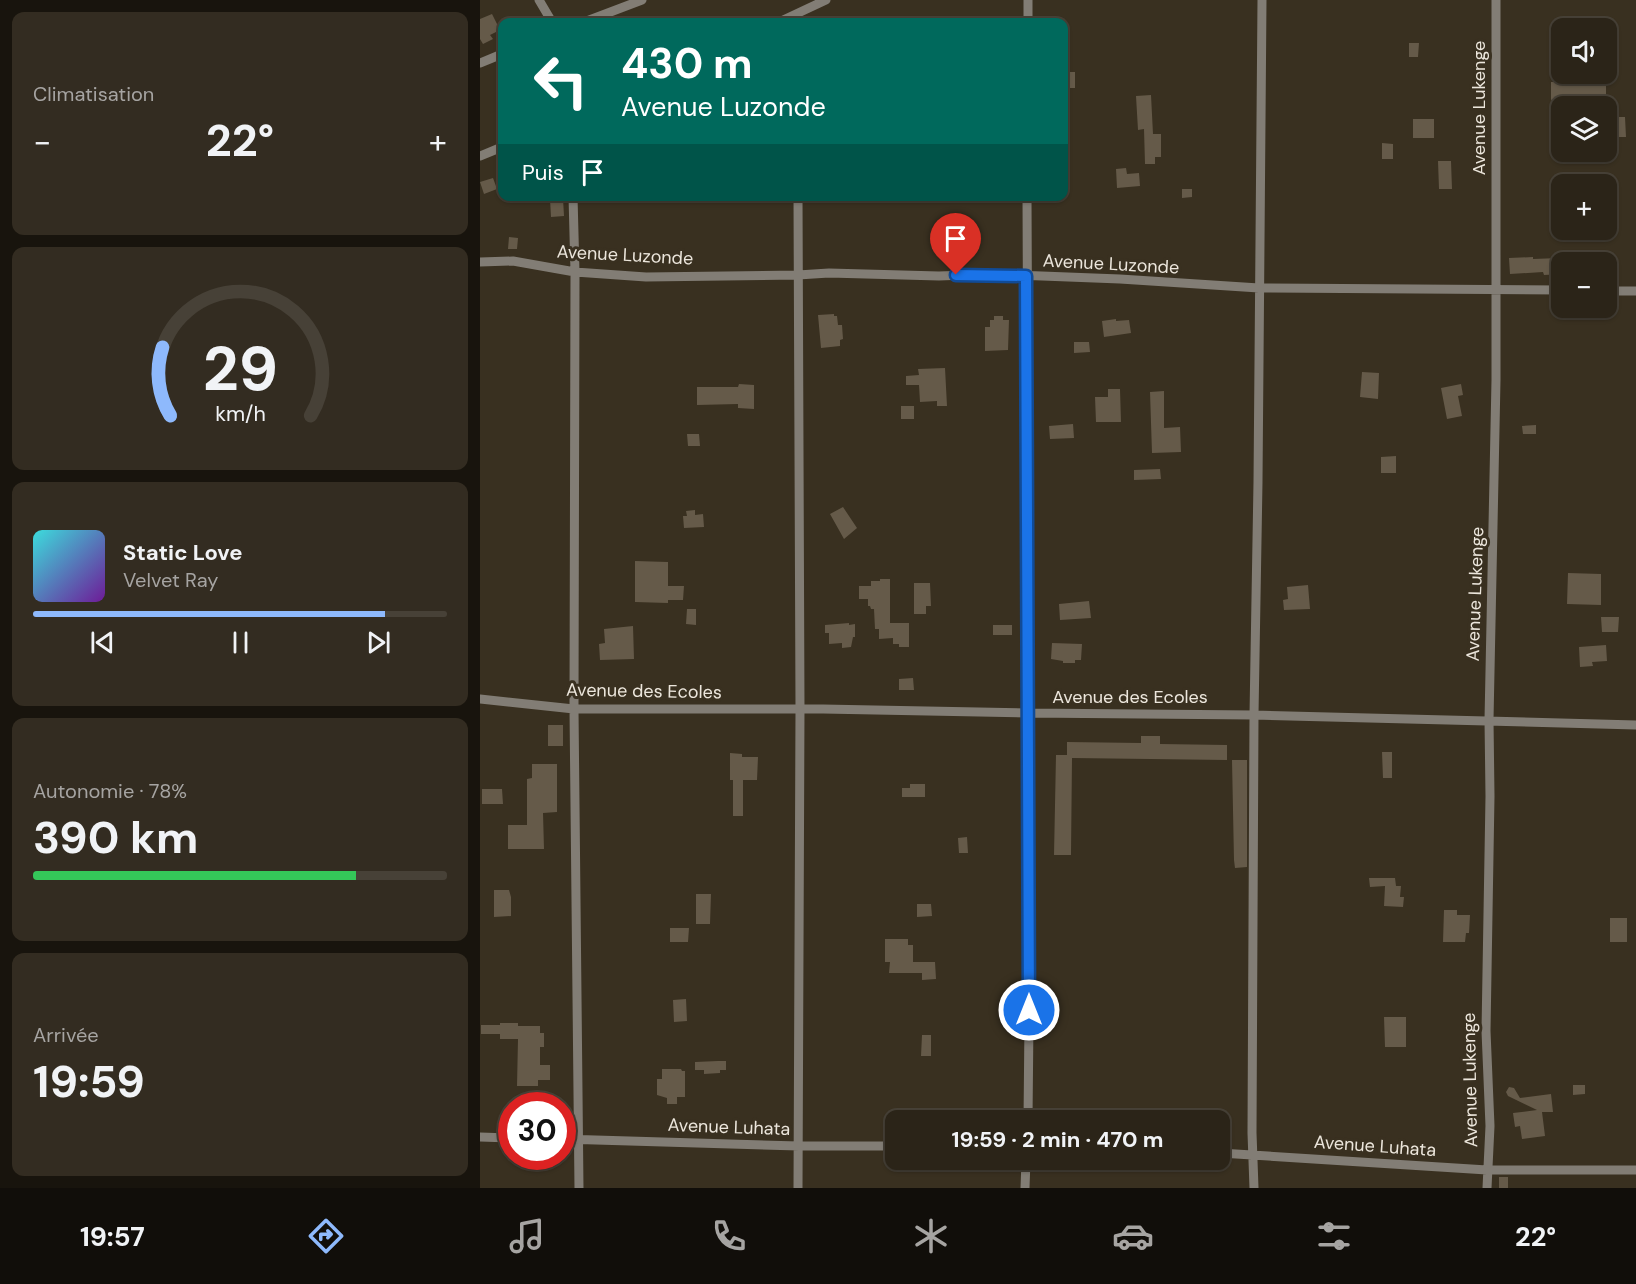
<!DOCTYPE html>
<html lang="fr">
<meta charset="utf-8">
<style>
:root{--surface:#2b2418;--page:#332c21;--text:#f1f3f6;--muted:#a6a4a2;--line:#474137;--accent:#8eb9fc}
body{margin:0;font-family:"DM Sans",sans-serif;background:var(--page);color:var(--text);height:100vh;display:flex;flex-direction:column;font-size:22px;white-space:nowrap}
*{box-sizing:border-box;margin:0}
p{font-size:20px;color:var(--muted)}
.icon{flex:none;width:33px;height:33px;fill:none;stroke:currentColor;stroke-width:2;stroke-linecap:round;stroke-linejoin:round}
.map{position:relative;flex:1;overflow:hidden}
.drawer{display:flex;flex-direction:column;gap:12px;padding:12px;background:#18140d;width:480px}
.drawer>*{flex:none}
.guide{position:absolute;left:18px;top:18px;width:570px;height:183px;border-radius:12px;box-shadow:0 2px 4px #0004,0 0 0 2px var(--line);background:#00695c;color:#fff;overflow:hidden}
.buttons{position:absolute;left:1071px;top:18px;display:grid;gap:12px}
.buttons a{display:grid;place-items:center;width:66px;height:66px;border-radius:12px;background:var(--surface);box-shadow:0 2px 4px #0004,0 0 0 2px var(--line);font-size:30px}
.speed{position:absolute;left:18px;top:1092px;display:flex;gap:12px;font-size:30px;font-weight:700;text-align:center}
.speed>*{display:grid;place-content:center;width:78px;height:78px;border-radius:50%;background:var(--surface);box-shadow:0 2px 4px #0004,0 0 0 2px var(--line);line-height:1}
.speed .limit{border:9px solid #d22;background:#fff;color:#111}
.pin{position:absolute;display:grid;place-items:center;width:51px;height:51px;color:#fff;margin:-62px -26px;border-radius:50% 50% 50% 0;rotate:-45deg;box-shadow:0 0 6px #0007}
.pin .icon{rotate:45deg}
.me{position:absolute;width:66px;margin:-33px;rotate:0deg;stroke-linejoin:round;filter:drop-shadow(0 0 4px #0008)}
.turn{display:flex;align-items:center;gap:21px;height:126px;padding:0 24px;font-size:27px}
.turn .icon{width:78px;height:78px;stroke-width:2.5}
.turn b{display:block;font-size:42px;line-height:51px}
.then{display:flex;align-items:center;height:57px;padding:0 24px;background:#0003;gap:12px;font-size:22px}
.big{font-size:45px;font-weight:700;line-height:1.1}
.drawer .widget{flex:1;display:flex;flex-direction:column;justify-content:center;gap:9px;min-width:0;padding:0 21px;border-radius:12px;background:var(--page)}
.drawer .dial{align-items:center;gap:0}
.dial svg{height:156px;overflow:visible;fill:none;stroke:var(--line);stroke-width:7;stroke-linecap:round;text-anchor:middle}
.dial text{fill:var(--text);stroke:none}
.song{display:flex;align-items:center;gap:18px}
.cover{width:72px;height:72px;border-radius:9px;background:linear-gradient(135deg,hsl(180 70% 55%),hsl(280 70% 35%))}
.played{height:6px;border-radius:3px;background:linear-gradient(90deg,var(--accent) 85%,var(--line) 85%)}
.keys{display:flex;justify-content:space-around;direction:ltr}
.heat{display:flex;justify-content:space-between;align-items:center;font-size:33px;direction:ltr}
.charge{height:9px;border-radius:4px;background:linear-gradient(90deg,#34c759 78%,var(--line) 0)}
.trip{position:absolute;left:405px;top:1110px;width:345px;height:60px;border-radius:12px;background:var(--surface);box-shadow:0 2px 4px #0004,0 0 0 2px var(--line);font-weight:700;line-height:60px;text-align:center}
.menu{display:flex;height:96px;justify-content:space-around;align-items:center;background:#110e0a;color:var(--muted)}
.menu .icon{width:42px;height:42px}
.menu .on{color:var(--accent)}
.menu b{font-size:27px;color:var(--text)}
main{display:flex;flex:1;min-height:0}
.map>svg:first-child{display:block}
.building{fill:#655a49}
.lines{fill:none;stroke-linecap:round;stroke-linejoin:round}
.minor{stroke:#827d75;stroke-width:9}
.route-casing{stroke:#114b97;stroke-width:15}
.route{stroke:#1a73e8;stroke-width:10}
.labels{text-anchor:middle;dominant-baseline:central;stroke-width:6;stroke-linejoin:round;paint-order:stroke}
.street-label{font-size:18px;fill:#ece6dc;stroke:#393020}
</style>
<main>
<section class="drawer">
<div class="widget"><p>Climatisation</p>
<div class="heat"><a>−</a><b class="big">22°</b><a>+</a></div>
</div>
<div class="widget dial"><svg viewBox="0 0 100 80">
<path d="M14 69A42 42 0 1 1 86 69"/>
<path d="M14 69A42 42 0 0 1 10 34" stroke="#8eb9fc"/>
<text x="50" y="56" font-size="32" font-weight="700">29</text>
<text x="50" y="72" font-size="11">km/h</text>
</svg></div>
<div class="widget">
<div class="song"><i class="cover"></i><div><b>Static Love</b><p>Velvet Ray</p></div></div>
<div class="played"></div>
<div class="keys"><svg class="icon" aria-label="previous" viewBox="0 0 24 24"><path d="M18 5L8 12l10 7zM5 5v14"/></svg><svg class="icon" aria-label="pause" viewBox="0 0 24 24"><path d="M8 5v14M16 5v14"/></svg><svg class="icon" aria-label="next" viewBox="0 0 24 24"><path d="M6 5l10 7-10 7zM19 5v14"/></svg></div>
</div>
<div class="widget"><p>Autonomie · 78%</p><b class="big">390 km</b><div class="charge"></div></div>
<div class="widget"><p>Arrivée</p><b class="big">19:59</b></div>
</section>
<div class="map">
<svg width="1156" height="1188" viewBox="0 0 1156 1188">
<rect width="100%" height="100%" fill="#393020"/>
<!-- building -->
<path class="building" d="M12 14 20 30 10 35 13 39 3 44 0 39V19Z
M929 43H939L938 57H929Z
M584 72H595V88H584Z
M1085 74H1126V104L1075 106V99L1071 100V82H1085Z
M671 95 673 134H681V157H675V164H665L664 129 658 130 656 96Z
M1135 117H1145L1146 137H1136Z
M933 119H954V138H933Z
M902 143 913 144V159H902Z
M958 161H971L972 189H959Z
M646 168 647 174 659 173 660 186 637 188 636 169Z
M13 178 17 189 4 194 0 182Z
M702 189H712V197L702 198Z
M83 198 84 216 71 217 70 199Z
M29 237 38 238 37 249H28Z
M1128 254V262H1103L1102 255Z
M1053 257V259L1079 258V264H1082V274L1064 275 1063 272 1030 274 1029 258Z
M354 314V316H357L358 325H362L363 339 360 340V346L341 348 338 315Z
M514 316H523V320H529L528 350 505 351V327H510V320H514Z
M636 319V321L649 320 651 333 624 337 622 321Z
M594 342H609L610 352 594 353Z
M465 368 467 406H457V401L440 402 439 385H426V376L439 375 438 369Z
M882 372 899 373 898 399 880 397Z
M259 384 274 385V409L258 408V404L217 405V387H258Z
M981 384 983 395 978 396 982 416 967 419 961 388Z
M628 389H640L641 422H616L615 397H628Z
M684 391V428L700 427 701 452 672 453 670 392Z
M421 406H434V419H421Z
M593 424 594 438 570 439 569 426Z
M1056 425V434H1043L1042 426Z
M207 434H219L220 446H208Z
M916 456V473H901V457Z
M680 469 681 479 654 480V470Z
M363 507 377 528 364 539 350 514Z
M215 510V515L223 514 224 527 204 528 203 516H207L206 511Z
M155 561 188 562V586H204L203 600H188V603L155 602Z
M1088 573 1121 574V605L1087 604Z
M400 579H410V623H429V647H419V644H413V638L399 639V629H395L394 609H391L390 606H388V599H379V586H391V581H400Z
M434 583H450L451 606H446V614H434Z
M828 585 830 609 804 610 803 600 808 599 807 587Z
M609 601 611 618 580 620 579 604Z
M207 609H216V625L206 624Z
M1121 617H1139L1138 632H1122Z
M369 623V625L375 624V637H373L371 647 362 648V643L349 644V633H345V625Z
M513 625H532V635H513Z
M153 626 154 659 120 660 119 644 125 643 124 629Z
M572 643 602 644 601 660H595V663H583V661L571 659Z
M1126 645 1127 661 1112 662 1113 666 1100 667 1099 647Z
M433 678 434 690H419V679Z
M68 725H83V746H68Z
M661 736H680V744L747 745V760L592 758 591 855H574L576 755H587V742L661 743Z
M902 752H912V778H903Z
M250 753 262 754V757H278L277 780H263V816H253V780H250Z
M752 760H767V867L755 868 754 860Z
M52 764H77V812L63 813 64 849H28V825H47V779L52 778Z
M430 784H445V797H422V788H430Z
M2 789H22L23 804H2Z
M487 837 488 853H479L478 838Z
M889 878H915L916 886H921L920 897H924L923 907 904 906 905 886 890 887Z
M14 890H29L31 897V916L14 917Z
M216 894H231L230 924H216Z
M437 904H451L452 916 437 917Z
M964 910H977V915H990L989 933H986L985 942H963Z
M1130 918H1147V942H1130Z
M190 928H209L208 942H190Z
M405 939H428V945H433V962H455L456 979 442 980V973H409L410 962H405Z
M206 999 207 1021 194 1022 193 1000Z
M904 1017H926V1047H905Z
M20 1023H38V1026H60V1033H64V1047H60V1065H70V1080H58V1086H37L38 1039H20V1034H1V1025H20Z
M442 1035H451V1056H441Z
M238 1061H246V1070H240V1073L224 1074V1070H215V1062Z
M182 1069H201L202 1071H205V1097H197V1104H187V1098L177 1095V1079H182Z
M1093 1085H1105V1094L1093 1095Z
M1029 1087 1034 1088 1040 1098 1071 1094 1073 1112H1062L1065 1136 1042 1139 1040 1126 1035 1127 1033 1113 1057 1110 1028 1096 1026 1092Z
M1019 1177H1028V1188H1019Z"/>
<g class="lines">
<!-- minor -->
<path class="minor" d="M59 0 72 22
M104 22 162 0
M299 22 346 0
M548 22V0
M0 63 22 54
M0 156 22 147
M93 196 95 272 94 709 99 1188
M318 196 320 709 318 1188
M547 196 550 922 548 1120
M0 262 33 261 95 272 166 277 318 275 349 273 459 276 511 274 640 279 779 288 1082 290
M1126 291H1156
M0 699 94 709H343L548 713 774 715 1156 725
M0 1137 32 1138
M82 1139 319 1146H416
M740 1153 1007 1170H1156
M545 1188 546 1160
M774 1188 772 1133 774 715 778 482 782 0
M1007 1188 1010 1126 1006 1031 1010 796 1009 720 1016 380V0"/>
</g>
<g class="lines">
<!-- route casing -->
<g class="route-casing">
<path id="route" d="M476 275 546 276 549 1010"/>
</g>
<!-- route -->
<use href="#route" class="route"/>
</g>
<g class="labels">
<!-- street labels -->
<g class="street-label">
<text transform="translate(999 108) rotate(-90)">Avenue Lukenge</text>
<text transform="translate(145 255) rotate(3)">Avenue Luzonde</text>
<text transform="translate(631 264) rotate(3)">Avenue Luzonde</text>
<text transform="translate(995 594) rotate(-88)">Avenue Lukenge</text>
<text transform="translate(164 691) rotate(1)">Avenue des Ecoles</text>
<text x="650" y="697">Avenue des Ecoles</text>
<text transform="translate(990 1080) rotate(-91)">Avenue Lukenge</text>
<text transform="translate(249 1127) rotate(2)">Avenue Luhata</text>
<text transform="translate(895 1146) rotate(4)">Avenue Luhata</text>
</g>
</g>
</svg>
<div class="buttons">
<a><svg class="icon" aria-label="sound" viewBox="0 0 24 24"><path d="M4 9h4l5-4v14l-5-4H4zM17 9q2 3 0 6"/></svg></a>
<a><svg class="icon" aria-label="layers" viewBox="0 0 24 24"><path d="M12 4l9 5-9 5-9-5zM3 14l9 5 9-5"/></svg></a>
<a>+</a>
<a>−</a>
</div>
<div class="speed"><div class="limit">30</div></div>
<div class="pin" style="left:476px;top:275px;background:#d93025"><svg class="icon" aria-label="arrive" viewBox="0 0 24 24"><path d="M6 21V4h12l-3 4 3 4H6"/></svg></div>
<svg class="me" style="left:549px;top:1010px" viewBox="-20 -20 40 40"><circle r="17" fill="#1a73e8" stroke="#fff" stroke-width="3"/><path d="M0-11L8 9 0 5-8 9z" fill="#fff"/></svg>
<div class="trip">19:59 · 2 min · 470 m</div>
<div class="guide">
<div class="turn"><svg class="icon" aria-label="left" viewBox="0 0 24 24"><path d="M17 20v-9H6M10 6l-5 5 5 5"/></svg><div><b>430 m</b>Avenue Luzonde</div></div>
<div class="then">Puis<svg class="icon" aria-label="arrive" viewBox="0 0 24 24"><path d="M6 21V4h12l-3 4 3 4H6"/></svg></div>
</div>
</div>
</main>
<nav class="menu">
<b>19:57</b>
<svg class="icon on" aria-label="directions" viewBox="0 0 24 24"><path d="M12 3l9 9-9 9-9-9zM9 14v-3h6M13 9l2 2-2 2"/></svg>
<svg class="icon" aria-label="music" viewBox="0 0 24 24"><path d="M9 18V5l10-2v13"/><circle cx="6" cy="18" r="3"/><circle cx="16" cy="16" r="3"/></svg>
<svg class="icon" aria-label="phone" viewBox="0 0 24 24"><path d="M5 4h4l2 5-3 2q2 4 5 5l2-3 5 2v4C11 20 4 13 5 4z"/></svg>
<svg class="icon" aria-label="climate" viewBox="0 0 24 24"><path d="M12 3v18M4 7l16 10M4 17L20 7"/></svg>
<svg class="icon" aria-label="car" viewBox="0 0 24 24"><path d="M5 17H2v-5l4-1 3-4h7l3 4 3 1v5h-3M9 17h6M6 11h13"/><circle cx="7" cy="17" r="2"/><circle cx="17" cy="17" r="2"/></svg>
<svg class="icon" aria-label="filters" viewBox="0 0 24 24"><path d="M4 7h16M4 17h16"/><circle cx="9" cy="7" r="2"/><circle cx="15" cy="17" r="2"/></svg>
<b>22°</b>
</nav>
